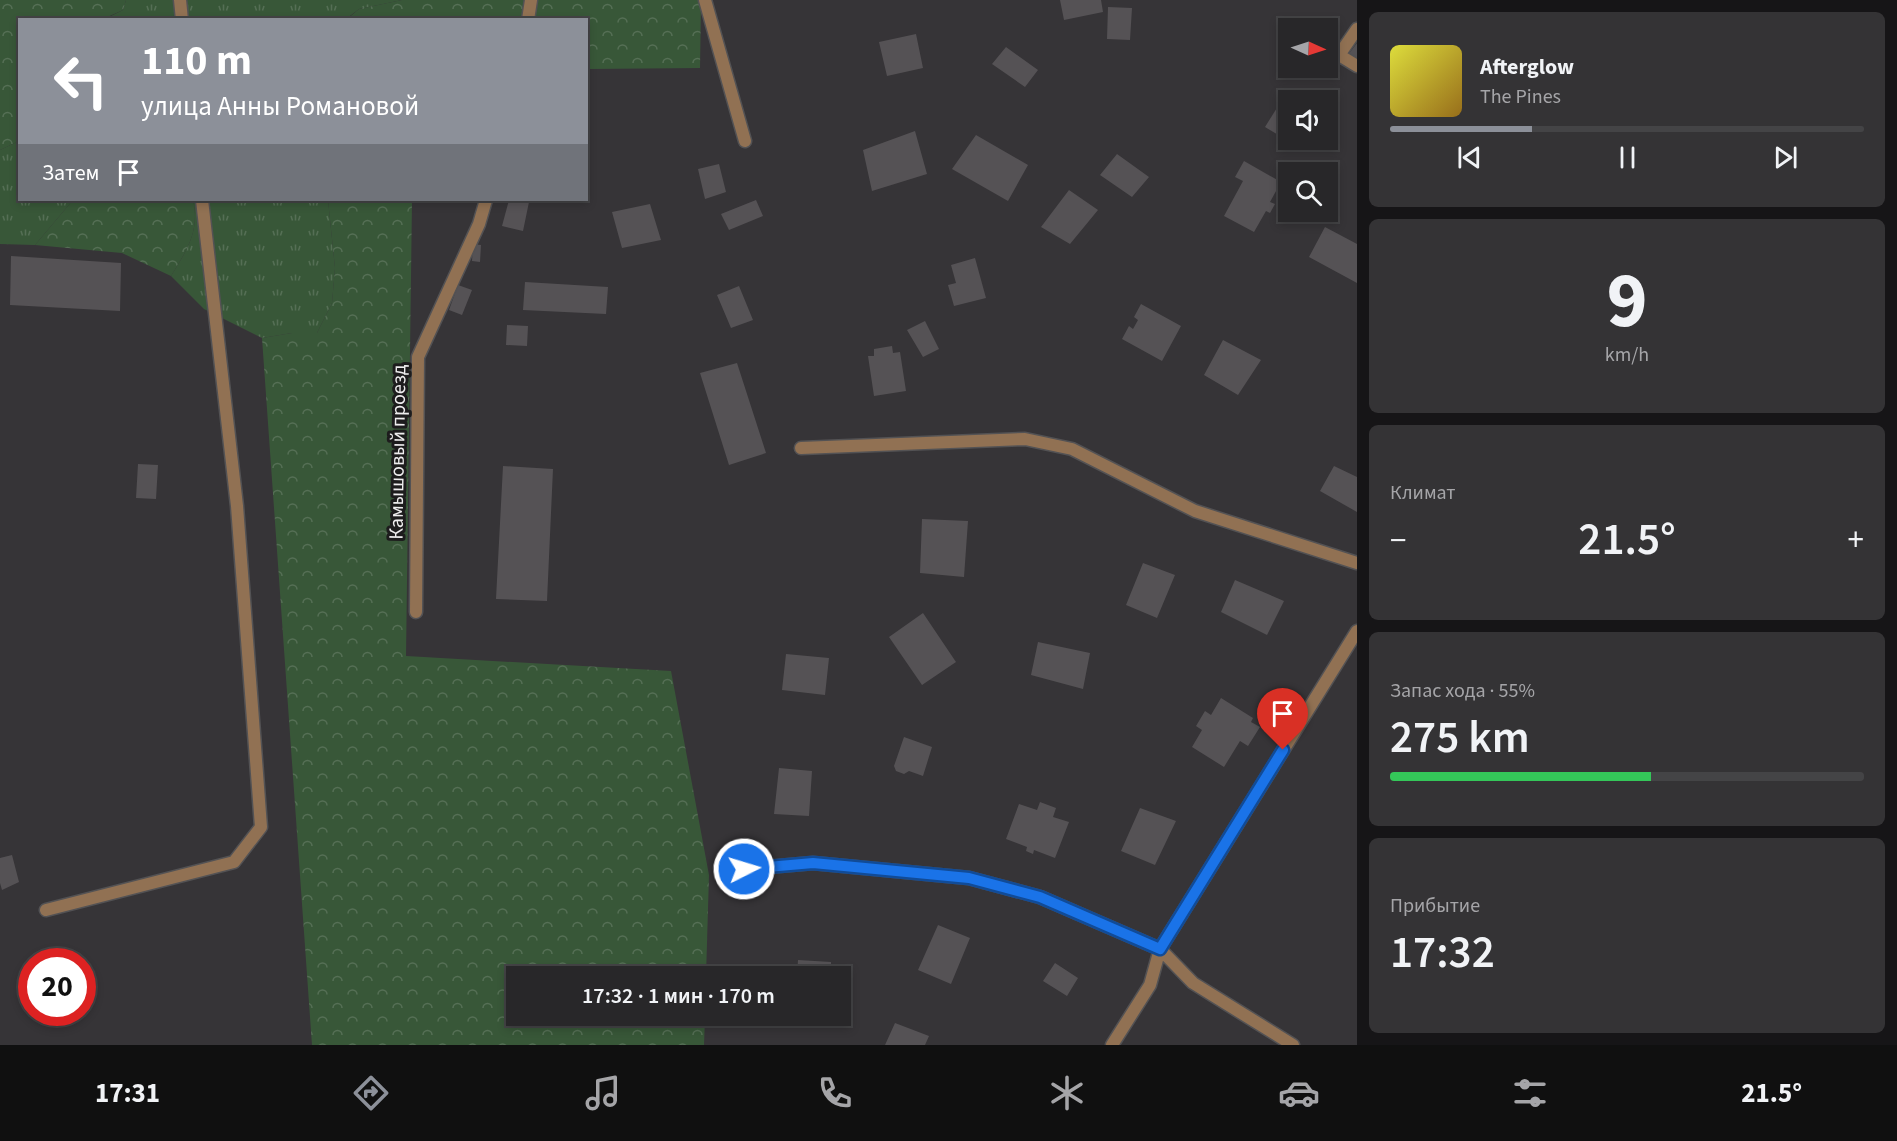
<!DOCTYPE html>
<html lang="ru">
<meta charset="utf-8">
<style>
:root{--surface:#282729;--page:#343335;--text:#f1f3f6;--muted:#a5a5a8;--line:#444446;--accent:#8c9099}
body{margin:0;font-family:"Source Sans 3",sans-serif;background:var(--page);color:var(--text);height:100vh;display:flex;flex-direction:column;font-size:22px;white-space:nowrap}
*{box-sizing:border-box;margin:0}
p{font-size:20px;color:var(--muted)}
.icon{flex:none;width:33px;height:33px;fill:none;stroke:currentColor;stroke-width:2;stroke-linecap:round;stroke-linejoin:round}
.map{position:relative;flex:1;overflow:hidden}
.drawer{display:flex;flex-direction:column;gap:12px;padding:12px;background:#161517;width:540px}
.drawer>*{flex:none}
.top-card{position:absolute;left:18px;top:18px;width:570px;height:183px;border-radius:0px;box-shadow:0 3px 9px #0003,0 0 0 2px var(--line);background:#8c9099;color:#fff;overflow:hidden}
.needle{width:39px;rotate:93deg}
.fabs{position:absolute;left:1278px;top:18px;display:grid;gap:12px}
.fabs a{display:grid;place-items:center;width:60px;height:60px;border-radius:0px;background:var(--surface);box-shadow:0 3px 9px #0003,0 0 0 2px var(--line);font-size:30px}
.speed{position:absolute;left:18px;top:948px;display:flex;gap:12px;font-size:30px;font-weight:700;text-align:center}
.speed>*{display:grid;place-content:center;width:78px;height:78px;border-radius:50%;background:var(--surface);box-shadow:0 3px 9px #0003,0 0 0 2px var(--line);line-height:1}
.speed .limit{border:9px solid #d22;background:#fff;color:#111}
.pin{position:absolute;display:grid;place-items:center;width:51px;height:51px;color:#fff;margin:-62px -26px;border-radius:50% 50% 50% 0;rotate:-45deg;box-shadow:0 0 6px #0007}
.pin .icon{rotate:45deg}
.me{position:absolute;width:66px;margin:-33px;rotate:85deg;stroke-linejoin:round;filter:drop-shadow(0 0 4px #0008)}
.turn{display:flex;align-items:center;gap:21px;height:126px;padding:0 24px;font-size:27px}
.turn .icon{width:78px;height:78px;stroke-width:2.5}
.turn b{display:block;font-size:42px;line-height:51px}
.then{display:flex;align-items:center;height:57px;padding:0 24px;background:#0003;gap:12px;font-size:22px}
.big{font-size:45px;font-weight:600;line-height:1.1}
.drawer .widget{flex:1;display:flex;flex-direction:column;justify-content:center;gap:9px;min-width:0;padding:0 21px;border-radius:9px;background:var(--page)}
.drawer .dial{align-items:center;gap:0}
.dial b{font-size:78px;line-height:1}
.song{display:flex;align-items:center;gap:18px}
.cover{width:72px;height:72px;border-radius:9px;background:linear-gradient(135deg,hsl(60 70% 55%),hsl(40 70% 35%))}
.played{height:6px;border-radius:3px;background:linear-gradient(90deg,var(--accent) 30%,var(--line) 30%)}
.keys{display:flex;justify-content:space-around;direction:ltr}
.heat{display:flex;justify-content:space-between;align-items:center;font-size:33px;direction:ltr}
.charge{height:9px;border-radius:4px;background:linear-gradient(90deg,#34c759 55%,var(--line) 0)}
.trip{position:absolute;left:506px;top:966px;width:345px;height:60px;border-radius:0px;background:var(--surface);box-shadow:0 3px 9px #0003,0 0 0 2px var(--line);font-weight:600;line-height:60px;text-align:center}
.tabs{display:flex;height:96px;justify-content:space-around;align-items:center;background:#101010;color:var(--muted)}
.tabs .icon{width:42px;height:42px}
.tabs .active{color:var(--accent)}
.tabs b{font-size:27px;color:var(--text)}
main{display:flex;flex:1;min-height:0}
.map>svg:first-child{display:block}
.grass{fill:url(#grass-tufts)}
.forest{fill:url(#forest-crowns)}
.building{fill:#555255}
.lines{fill:none;stroke-linecap:round;stroke-linejoin:round}
.lane-casing{stroke:#535254;stroke-width:15}
.street-casing{stroke:#535254;stroke-width:15}
.lane{stroke:#917153;stroke-width:12}
.street{stroke:#917153;stroke-width:12}
.route-casing{stroke:#114b97;stroke-width:15}
.route{stroke:#1a73e8;stroke-width:10}
.labels{text-anchor:middle;dominant-baseline:central;stroke-width:6;stroke-linejoin:round;paint-order:stroke}
.street-label{font-size:20px;fill:#eeedee;stroke:#1d1c1d}
</style>
<main>
<div class="map">
<svg width="1357" height="1045" viewBox="0 0 1357 1045">
<defs>
<pattern id="grass-tufts" width="24" height="20" patternUnits="userSpaceOnUse" patternTransform="scale(1.5)"><rect width="24" height="20" fill="#385738"/><path d="M3 7l-1-3M5 7V3M7 7l1-3M15 17l-1-3M17 17v-4M19 17l1-3" fill="none" stroke="#556f55"/></pattern>
<pattern id="forest-crowns" width="20" height="18" patternUnits="userSpaceOnUse" patternTransform="scale(1.5)"><rect width="20" height="18" fill="#385738"/><path d="M2 6a3 3 0 1 1 6 0M12 15a3 3 0 1 1 6 0" fill="none" stroke="#556f55"/></pattern>
</defs>
<rect width="100%" height="100%" fill="#363437"/>
<!-- grass -->
<path class="grass" d="M126 0H402L359 9 346 19 103 20 123 10Z
M19 141 20 200H73L35 245 0 244V150Z
M193 200H328L335 268 332 303 317 333H292L262 338 204 309 171 276C187 250 200 231 193 200Z"/>
<!-- forest -->
<path class="forest" d="M0 0H126L123 10 103 19 20 20 19 141 0 150Z
M402 0H701L700 68 587 69 586 20H346L359 9Z
M73 200H193C200 231 187 250 171 276L122 253 35 245Z
M328 200H412L406 656 671 671 709 875 706 976H516V1016H705L704 1045H312L262 338 292 333H317L332 303 335 268Z"/>
<!-- building -->
<path class="building" d="M1060 0H1101L1103 12 1064 20Z
M1108 7 1132 8 1130 40 1107 39Z
M916 34 923 68 887 76 879 42Z
M1357 43V61L1347 56Z
M1006 47 1038 70 1025 87 992 64Z
M1280 103 1288 108V132L1285 139 1265 127Z
M915 131 927 174 872 191 863 150Z
M976 135 1028 165 1008 201 952 169Z
M1117 154 1149 177 1132 197 1100 175Z
M1244 161 1281 182 1270 202 1275 204 1270 213 1266 211 1254 232 1224 216 1243 181 1235 177Z
M719 164 726 192 705 199 698 169Z
M1069 190 1098 210 1070 244 1041 227Z
M509 200 529 202 523 231 502 226Z
M756 200 763 216 729 230 721 214Z
M650 204 661 240 622 248 612 212Z
M1325 227 1357 244V283L1309 257Z
M473 244 481 245 480 262 472 261Z
M11 256 121 263 120 311 10 305Z
M975 258 986 298 954 306 948 285 956 283 951 265Z
M525 282 608 287 606 314 523 310Z
M458 285 472 290 462 315 449 310Z
M739 286 753 320 731 328 717 295Z
M1141 304 1181 326 1162 361 1122 339 1129 326 1133 329 1138 320 1134 317Z
M925 321 939 349 923 357 907 330Z
M507 325 528 326 527 346 506 345Z
M1223 340 1261 360 1238 395 1204 375Z
M892 346 893 353 900 352 906 391 874 396 868 356H874V349Z
M737 363 766 453 729 465 700 373Z
M138 464 158 465 156 499 136 498Z
M503 466 553 469 547 601 496 599Z
M1334 466 1357 477V512L1320 491Z
M922 519 968 521 964 577 920 573Z
M1143 563 1175 575 1157 618 1126 605Z
M1235 580 1284 601 1267 635 1221 612Z
M923 613 956 662 922 685 889 637Z
M1038 642 1090 653 1083 689 1031 675Z
M786 654 829 658 825 695 782 690Z
M1221 698 1253 718 1251 722 1260 727 1248 746 1240 741 1224 767 1192 747 1202 730 1196 726 1205 711 1211 715Z
M904 737 932 747 923 776 909 771 904 774 896 771 894 766Z
M779 768 812 771 809 816 774 814Z
M1040 802 1056 808 1053 817 1069 822 1055 858 1034 850 1033 854 1026 851 1027 847 1006 839 1019 804 1037 810Z
M1140 808 1176 821 1155 865 1121 851Z
M12 855 19 882 2 890 0 883V858Z
M938 925 970 938 951 984 918 970Z
M798 960 831 962V976H797Z
M1055 963 1078 978 1067 996 1043 981Z
M895 1023 929 1036 925 1045H885Z"/>
<g class="lines">
<!-- lane casing -->
<g class="lane-casing">
<path id="lane" d="M180 0 182 20
M705 0 745 141
M1357 29 1339 55 1357 66
M744 869 813 863 969 878 1040 897 1160 949 1193 983 1293 1045
M46 910 234 862 261 827 237 506 202 200
M1112 1045 1150 985 1160 949"/>
</g>
<!-- street casing -->
<g class="street-casing">
<path id="street" d="M528 20 531 0
M801 448 1025 439 1072 449 1195 511 1357 563
M416 612 418 357 479 224 486 200
M1160 949 1357 631"/>
</g>
<!-- lane -->
<use href="#lane" class="lane"/>
<!-- street -->
<use href="#street" class="street"/>
</g>
<g class="lines">
<!-- route casing -->
<g class="route-casing">
<path id="route" d="M744 869 813 863 969 878 1040 897 1160 949 1283 750"/>
</g>
<!-- route -->
<use href="#route" class="route"/>
</g>
<g class="labels">
<!-- street labels -->
<g class="street-label">
<text transform="translate(398 452) rotate(-89)">Камышовый проезд</text>
</g>
</g>
</svg>
<div class="fabs">
<a><svg class="needle" viewBox="-14 -14 28 28"><path d="M0-13l5 13h-10z" fill="#e53935"/><path d="M0 13l5-13h-10z" fill="#a5a5a8"/></svg></a>
<a><svg class="icon" aria-label="sound" viewBox="0 0 24 24"><path d="M4 9h4l5-4v14l-5-4H4zM17 9q2 3 0 6"/></svg></a>
<a><svg class="icon" aria-label="search" viewBox="0 0 24 24"><circle cx="10" cy="10" r="6"/><path d="M15 15l6 6"/></svg></a>
</div>
<div class="speed"><div class="limit">20</div></div>
<div class="pin" style="left:1283px;top:750px;background:#d93025"><svg class="icon" aria-label="arrive" viewBox="0 0 24 24"><path d="M6 21V4h12l-3 4 3 4H6"/></svg></div>
<svg class="me" style="left:744px;top:869px" viewBox="-20 -20 40 40"><circle r="17" fill="#1a73e8" stroke="#fff" stroke-width="3"/><path d="M0-11L8 9 0 5-8 9z" fill="#fff"/></svg>
<div class="trip">17:32 · 1 мин · 170 m</div>
<div class="top-card">
<div class="turn"><svg class="icon" aria-label="left" viewBox="0 0 24 24"><path d="M17 20v-9H6M10 6l-5 5 5 5"/></svg><div><b>110 m</b>улица Анны Романовой</div></div>
<div class="then">Затем<svg class="icon" aria-label="arrive" viewBox="0 0 24 24"><path d="M6 21V4h12l-3 4 3 4H6"/></svg></div>
</div>
</div>
<section class="drawer">
<div class="widget">
<div class="song"><i class="cover"></i><div><b>Afterglow</b><p>The Pines</p></div></div>
<div class="played"></div>
<div class="keys"><svg class="icon" aria-label="previous" viewBox="0 0 24 24"><path d="M18 5L8 12l10 7zM5 5v14"/></svg><svg class="icon" aria-label="pause" viewBox="0 0 24 24"><path d="M8 5v14M16 5v14"/></svg><svg class="icon" aria-label="next" viewBox="0 0 24 24"><path d="M6 5l10 7-10 7zM19 5v14"/></svg></div>
</div>
<div class="widget dial"><b>9</b><p>km/h</p></div>
<div class="widget"><p>Климат</p>
<div class="heat"><a>−</a><b class="big">21.5°</b><a>+</a></div>
</div>
<div class="widget"><p>Запас хода · 55%</p><b class="big">275 km</b><div class="charge"></div></div>
<div class="widget"><p>Прибытие</p><b class="big">17:32</b></div>
</section>
</main>
<nav class="tabs">
<b>17:31</b>
<svg class="icon active" aria-label="directions" viewBox="0 0 24 24"><path d="M12 3l9 9-9 9-9-9zM9 14v-3h6M13 9l2 2-2 2"/></svg>
<svg class="icon" aria-label="music" viewBox="0 0 24 24"><path d="M9 18V5l10-2v13"/><circle cx="6" cy="18" r="3"/><circle cx="16" cy="16" r="3"/></svg>
<svg class="icon" aria-label="phone" viewBox="0 0 24 24"><path d="M5 4h4l2 5-3 2q2 4 5 5l2-3 5 2v4C11 20 4 13 5 4z"/></svg>
<svg class="icon" aria-label="climate" viewBox="0 0 24 24"><path d="M12 3v18M4 7l16 10M4 17L20 7"/></svg>
<svg class="icon" aria-label="car" viewBox="0 0 24 24"><path d="M5 17H2v-5l4-1 3-4h7l3 4 3 1v5h-3M9 17h6M6 11h13"/><circle cx="7" cy="17" r="2"/><circle cx="17" cy="17" r="2"/></svg>
<svg class="icon" aria-label="filters" viewBox="0 0 24 24"><path d="M4 7h16M4 17h16"/><circle cx="9" cy="7" r="2"/><circle cx="15" cy="17" r="2"/></svg>
<b>21.5°</b>
</nav>
